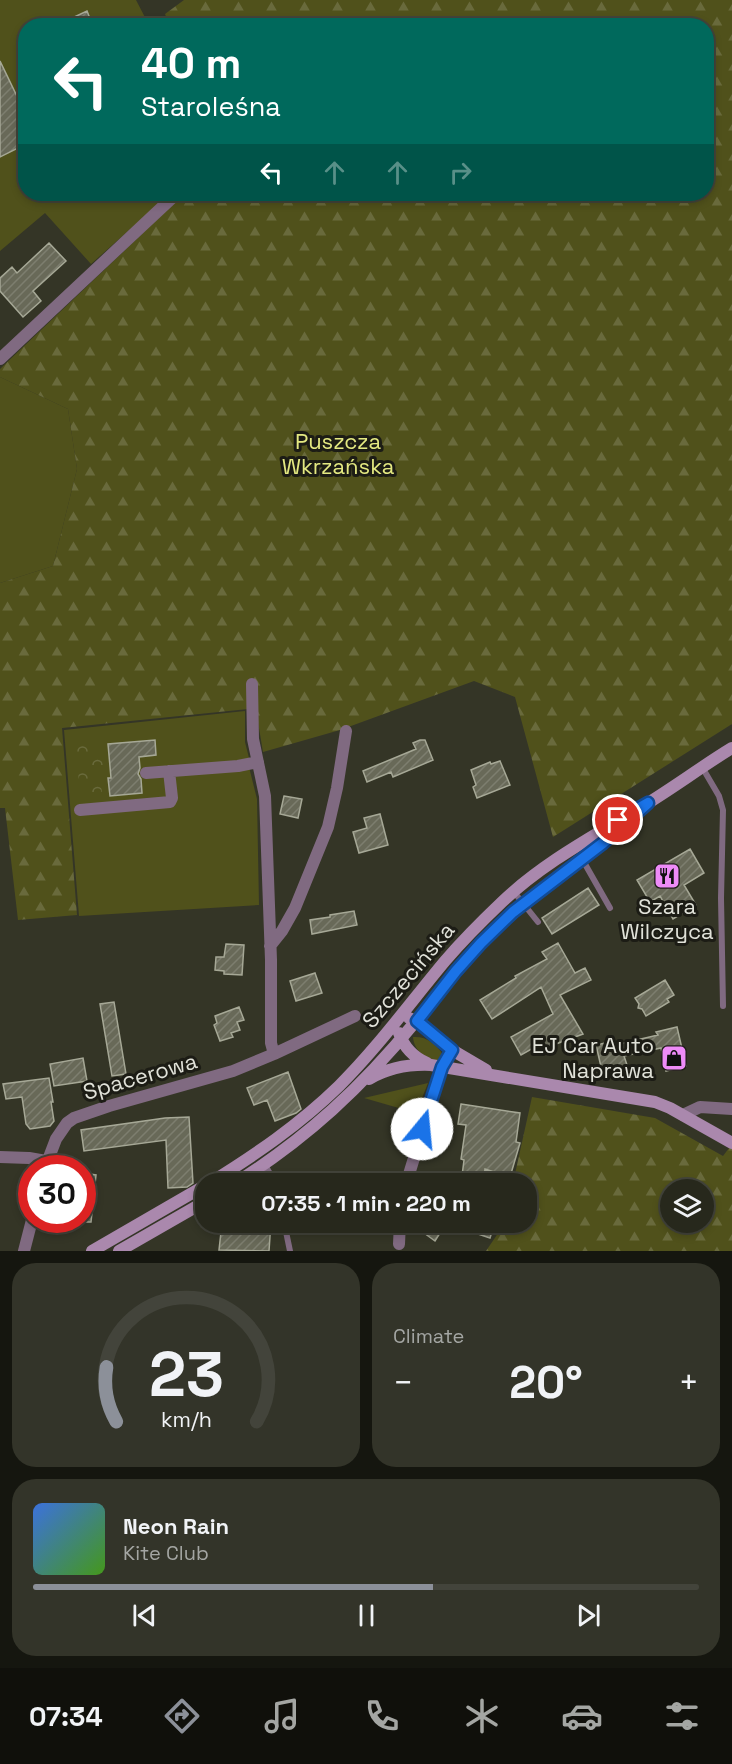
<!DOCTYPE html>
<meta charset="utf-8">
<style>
:root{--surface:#27281c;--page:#333429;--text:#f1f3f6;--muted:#a4a6a3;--line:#43443b;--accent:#8c9099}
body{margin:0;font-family:"Space Grotesk",sans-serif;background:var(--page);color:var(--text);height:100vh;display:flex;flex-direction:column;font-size:22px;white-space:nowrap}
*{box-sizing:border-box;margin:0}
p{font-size:20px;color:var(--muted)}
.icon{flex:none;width:33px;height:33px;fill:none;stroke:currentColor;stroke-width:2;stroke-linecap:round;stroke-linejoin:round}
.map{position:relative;height:1251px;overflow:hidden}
.sheet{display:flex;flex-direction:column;gap:12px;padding:12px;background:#15160f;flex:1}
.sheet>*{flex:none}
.hud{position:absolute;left:18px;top:18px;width:696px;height:183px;border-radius:24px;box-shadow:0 3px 9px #0003,0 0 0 2px var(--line);background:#00695c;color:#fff;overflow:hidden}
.buttons{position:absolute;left:660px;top:1179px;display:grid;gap:12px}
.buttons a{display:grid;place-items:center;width:54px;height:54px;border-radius:50%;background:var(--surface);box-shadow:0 3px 9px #0003,0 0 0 2px var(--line);font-size:30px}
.speed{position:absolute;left:18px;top:1155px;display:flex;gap:12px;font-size:30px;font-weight:700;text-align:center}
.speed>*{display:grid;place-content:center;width:78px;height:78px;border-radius:50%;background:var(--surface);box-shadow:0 3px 9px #0003,0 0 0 2px var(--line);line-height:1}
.speed .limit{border:9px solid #d22;background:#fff;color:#111}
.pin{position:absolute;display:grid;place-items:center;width:51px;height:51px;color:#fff;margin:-26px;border:3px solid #fff;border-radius:50%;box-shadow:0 2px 6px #0007}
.me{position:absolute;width:66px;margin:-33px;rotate:17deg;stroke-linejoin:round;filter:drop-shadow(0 0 4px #0008)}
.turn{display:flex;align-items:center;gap:21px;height:126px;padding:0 24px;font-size:27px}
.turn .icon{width:78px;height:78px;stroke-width:2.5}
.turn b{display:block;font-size:42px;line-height:51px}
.lanes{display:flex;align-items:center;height:57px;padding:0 24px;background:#0003;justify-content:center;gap:30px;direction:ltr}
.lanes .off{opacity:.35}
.big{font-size:45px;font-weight:700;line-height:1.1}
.sheet .tile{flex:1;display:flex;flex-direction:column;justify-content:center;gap:9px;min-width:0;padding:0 21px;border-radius:24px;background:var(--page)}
.sheet .dial{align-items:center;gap:0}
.dial svg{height:156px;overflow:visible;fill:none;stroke:var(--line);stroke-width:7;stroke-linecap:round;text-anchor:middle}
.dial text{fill:var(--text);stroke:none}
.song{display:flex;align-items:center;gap:18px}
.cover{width:72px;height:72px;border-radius:9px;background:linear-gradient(135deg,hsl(220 70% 55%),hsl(100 70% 35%))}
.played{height:6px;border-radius:3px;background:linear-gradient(90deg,var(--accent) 60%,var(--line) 60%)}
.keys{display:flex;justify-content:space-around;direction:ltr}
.heat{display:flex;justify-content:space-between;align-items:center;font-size:33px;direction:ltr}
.sheet .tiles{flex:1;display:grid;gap:12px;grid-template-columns:1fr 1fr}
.tile:last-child{grid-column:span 2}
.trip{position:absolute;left:195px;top:1173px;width:342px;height:60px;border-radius:24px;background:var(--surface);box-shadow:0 3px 9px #0003,0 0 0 2px var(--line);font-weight:700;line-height:60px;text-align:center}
.dock{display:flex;height:96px;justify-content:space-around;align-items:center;background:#10100b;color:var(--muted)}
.dock .icon{width:42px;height:42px}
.dock .current{color:var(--accent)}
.dock b{font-size:27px;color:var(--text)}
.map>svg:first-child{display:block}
.green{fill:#50511b}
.forest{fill:url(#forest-firs);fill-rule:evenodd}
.park{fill:url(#park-crowns)}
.building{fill:url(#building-hatch);stroke:#a6a896;stroke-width:1.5}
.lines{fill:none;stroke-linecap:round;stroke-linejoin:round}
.lane{stroke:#806a81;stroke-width:6}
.street{stroke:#806a81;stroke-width:12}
.secondary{stroke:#aa88ad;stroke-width:12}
.route-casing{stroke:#114b97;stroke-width:15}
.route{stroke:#1a73e8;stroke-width:10}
.labels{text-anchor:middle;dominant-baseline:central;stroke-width:6;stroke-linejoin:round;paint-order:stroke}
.park-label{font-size:22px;fill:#e4e981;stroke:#1c1c15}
.poi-label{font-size:22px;fill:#e1e2d9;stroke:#1c1c15}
.street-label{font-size:22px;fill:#e1e2d9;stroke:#1c1c15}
</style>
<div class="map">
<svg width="732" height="1251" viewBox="0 0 732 1251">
<defs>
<pattern id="forest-firs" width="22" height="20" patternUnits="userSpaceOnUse" patternTransform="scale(1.5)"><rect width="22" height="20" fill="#50511b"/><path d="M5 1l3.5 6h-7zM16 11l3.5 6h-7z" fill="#696a3c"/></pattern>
<pattern id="park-crowns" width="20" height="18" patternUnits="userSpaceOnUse" patternTransform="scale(1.5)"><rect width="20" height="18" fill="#50511b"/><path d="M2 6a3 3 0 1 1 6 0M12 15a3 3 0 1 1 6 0" fill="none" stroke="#696a3c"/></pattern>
<pattern id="building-hatch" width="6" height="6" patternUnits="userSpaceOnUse" patternTransform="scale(1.5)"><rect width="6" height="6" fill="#686958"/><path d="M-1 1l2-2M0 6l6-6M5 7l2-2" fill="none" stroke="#7d7e6f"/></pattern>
</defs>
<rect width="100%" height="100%" fill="#343526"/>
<!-- green -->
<path class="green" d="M0 0H136L149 25 26 26V194H160L163 200 91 264 45 213 0 251Z
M0 377 68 409 77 469 53 566 0 583Z
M245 711V742L249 758 247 759 257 799 259 905 79 916 64 730Z
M413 1037C426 1036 437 1044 443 1055L442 1060C428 1061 414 1052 413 1037Z
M428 1083 416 1113 364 1098Z"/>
<!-- forest -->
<path class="forest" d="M184 0H732V724L553 837 515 697 474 681 340 730 263 752 258 722 248 709 62 728 77 915 18 920 5 808H0V583L53 566 77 469 68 409 0 377V369L181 197 180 194H706V26H170L165 14Z
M532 1097 655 1118 723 1156 732 1144V1251H486L505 1223 526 1222V1184L513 1183ZM670 1190H704V1222H670Z"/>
<!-- park -->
<path class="park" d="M101 743 103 767 100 768 102 795 80 797 76 745Z"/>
<!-- building -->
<path class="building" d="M87 11 93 26H55Z
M0 61 26 115V144L0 157Z
M49 243 66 261 33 291 41 301 23 317 0 291V278L12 267 17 273Z
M155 740 156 755 139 757 140 768 138 774 141 779 142 793 110 796 108 778H111L108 744Z
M420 740H425L433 760 393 777 391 772 367 782 363 771 416 749 413 743Z
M500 761 510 785 477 798 473 787 476 785 471 770 490 762 491 764Z
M284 796 302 799 298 818 280 814Z
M380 814 388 845 359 853 353 832 367 828 364 818Z
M690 849 704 873 684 885 696 905 673 919 660 896 650 902 637 880Z
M588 888 599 905 552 934 542 918Z
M354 911 357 925 312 934 310 920 330 917V915Z
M558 943 575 973 585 968 591 980 560 995 583 1034 545 1048 542 1043 521 1055 511 1037 553 1014 541 987 492 1019 480 1000 516 978 515 976 547 959 542 952Z
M226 944 244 945 242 975 224 974V971L215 970 216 957H224Z
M315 973 322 993 296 1001 290 981Z
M665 980 674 995 667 999 669 1002 646 1016 642 1009 638 1008 639 1004 635 998Z
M114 1002 126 1074 112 1076 100 1004Z
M239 1007 244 1020 237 1022 240 1030 231 1033 233 1037 220 1041 214 1025 217 1023 215 1016Z
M677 1027 686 1066 666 1071 661 1048 624 1056 627 1065 602 1071 596 1045 610 1042 611 1046 658 1035 656 1032Z
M83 1058 87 1081 54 1086 50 1064Z
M288 1072 301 1109 296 1113 275 1121 267 1100 254 1105 247 1088Z
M49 1078 53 1102H51L54 1121 50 1126 30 1129 26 1124 22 1097 6 1099 3 1084Z
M461 1104 520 1113 516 1142 520 1143 510 1177 485 1169 483 1184H461L464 1160 461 1159 466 1125 458 1124Z
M189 1117 193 1183 187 1187 168 1188 166 1140 84 1151 81 1130 165 1118Z
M82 1173 96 1175 91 1222H82Z
M231 1222H271L269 1251 219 1250 221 1232H230Z
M409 1222H447L435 1241Z
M478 1222H495L490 1238 475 1233Z"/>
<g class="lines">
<!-- lane -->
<path class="lane" d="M702 767 719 796 723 810 721 898 723 1006
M581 857 610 908
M514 892 538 922
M264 1163 274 1181 270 1184
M200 1203 202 1210 206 1214
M284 1222 290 1251"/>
<!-- street -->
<path class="street" d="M0 359 173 197
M252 684 253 739 265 796 271 960V1043L274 1054
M146 773 238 766 258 762
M80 810 170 802 172 798 169 771
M270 946 282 931 295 908 328 827 337 788 346 731
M683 1115 700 1107 732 1109
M0 1157 29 1158 46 1161
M45 1168 56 1139 67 1123 74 1118 109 1106 233 1071 274 1054 355 1016
M406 1184 442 1067 452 1050
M399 1244 400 1222
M24 1251 32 1220"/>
<!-- secondary -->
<path class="secondary" d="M409 1018 417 1021 452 1050 486 1070
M399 1033C404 1047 413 1057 427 1063
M369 1079C388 1068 408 1064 431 1065L655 1102 670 1108 732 1143
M208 1184C255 1155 299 1125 339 1086 378 1047 410 1003 445 961 463 940 482 921 502 902 545 861 598 834 648 803 677 785 704 765 732 748
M234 1184C307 1138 362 1087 416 1021 439 995 458 966 483 941 528 896 582 862 630 819
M92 1251 206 1185
M119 1251 206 1201"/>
</g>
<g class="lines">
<!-- route casing -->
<g class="route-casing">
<path id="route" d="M422 1129 442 1067 452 1050 417 1021 456 971 481 943 513 912 603 843 648 803 618 820"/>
</g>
<!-- route -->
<use href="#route" class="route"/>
</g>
<!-- icons -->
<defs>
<g id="restaurant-square" transform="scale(1.35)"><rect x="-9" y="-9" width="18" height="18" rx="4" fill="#ee8bf8" stroke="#1c1c15"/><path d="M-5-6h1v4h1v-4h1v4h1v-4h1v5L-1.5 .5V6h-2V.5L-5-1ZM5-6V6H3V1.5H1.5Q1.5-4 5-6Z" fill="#111"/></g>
<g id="shop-square" transform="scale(1.35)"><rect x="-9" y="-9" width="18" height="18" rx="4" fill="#ee8bf8" stroke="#1c1c15"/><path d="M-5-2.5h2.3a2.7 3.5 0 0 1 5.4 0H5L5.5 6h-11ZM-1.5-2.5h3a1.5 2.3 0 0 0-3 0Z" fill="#111"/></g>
</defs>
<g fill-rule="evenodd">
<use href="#restaurant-square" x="667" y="876"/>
<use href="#shop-square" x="674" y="1058"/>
</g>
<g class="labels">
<!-- park labels -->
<g class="park-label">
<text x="338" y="441">Puszcza<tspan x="338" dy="25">Wkrzańska</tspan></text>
</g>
<!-- poi labels -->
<g class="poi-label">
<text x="667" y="906">Szara<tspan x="667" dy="25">Wilczyca</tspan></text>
<text x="654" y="1045" text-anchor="end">EJ Car Auto<tspan x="654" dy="25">Naprawa</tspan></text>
</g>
<!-- street labels -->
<g class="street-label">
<text transform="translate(408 975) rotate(-50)">Szczecińska</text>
<text transform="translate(140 1076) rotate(-16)">Spacerowa</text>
</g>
</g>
</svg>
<div class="buttons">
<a><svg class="icon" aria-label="layers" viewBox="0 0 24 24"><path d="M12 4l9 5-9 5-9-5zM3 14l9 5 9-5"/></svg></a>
</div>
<div class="speed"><div class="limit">30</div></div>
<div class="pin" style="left:618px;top:820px;background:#d93025"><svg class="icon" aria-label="arrive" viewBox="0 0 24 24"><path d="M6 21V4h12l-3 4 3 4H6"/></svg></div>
<svg class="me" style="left:422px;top:1129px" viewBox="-20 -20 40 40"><circle r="19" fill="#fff"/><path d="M0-13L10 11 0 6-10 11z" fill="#1a73e8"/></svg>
<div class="trip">07:35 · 1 min · 220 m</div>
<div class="hud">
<div class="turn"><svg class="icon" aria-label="left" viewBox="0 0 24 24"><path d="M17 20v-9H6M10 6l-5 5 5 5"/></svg><div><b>40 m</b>Staroleśna</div></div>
<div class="lanes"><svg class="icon" aria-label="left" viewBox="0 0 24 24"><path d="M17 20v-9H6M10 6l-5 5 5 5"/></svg><svg class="icon off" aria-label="ahead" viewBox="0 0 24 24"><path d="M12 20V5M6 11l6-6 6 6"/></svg><svg class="icon off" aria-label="ahead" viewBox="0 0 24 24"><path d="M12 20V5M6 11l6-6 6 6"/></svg><svg class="icon off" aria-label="right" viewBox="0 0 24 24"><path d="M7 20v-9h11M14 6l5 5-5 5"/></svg></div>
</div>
</div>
<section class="sheet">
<div class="tiles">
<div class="tile dial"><svg viewBox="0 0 100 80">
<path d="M14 69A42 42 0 1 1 86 69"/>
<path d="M14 69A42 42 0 0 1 9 41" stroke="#8c9099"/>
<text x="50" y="56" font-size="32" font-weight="700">23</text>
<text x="50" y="72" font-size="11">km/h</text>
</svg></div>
<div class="tile"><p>Climate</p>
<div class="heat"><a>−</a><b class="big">20°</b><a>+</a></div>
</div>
<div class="tile">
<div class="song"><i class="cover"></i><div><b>Neon Rain</b><p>Kite Club</p></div></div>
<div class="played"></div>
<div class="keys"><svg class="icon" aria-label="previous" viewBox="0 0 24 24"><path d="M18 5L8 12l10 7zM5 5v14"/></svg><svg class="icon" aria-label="pause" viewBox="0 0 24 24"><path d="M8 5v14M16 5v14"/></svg><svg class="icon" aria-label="next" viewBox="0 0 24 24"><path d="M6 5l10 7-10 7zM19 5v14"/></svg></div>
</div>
</div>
</section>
<nav class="dock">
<b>07:34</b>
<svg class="icon current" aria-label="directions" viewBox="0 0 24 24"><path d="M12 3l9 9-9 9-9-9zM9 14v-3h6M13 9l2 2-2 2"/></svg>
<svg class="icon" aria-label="music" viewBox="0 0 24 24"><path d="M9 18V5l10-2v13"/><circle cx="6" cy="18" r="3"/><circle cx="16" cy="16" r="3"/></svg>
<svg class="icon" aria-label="phone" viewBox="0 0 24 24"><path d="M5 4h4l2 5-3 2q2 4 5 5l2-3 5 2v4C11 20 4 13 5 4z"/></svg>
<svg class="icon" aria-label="climate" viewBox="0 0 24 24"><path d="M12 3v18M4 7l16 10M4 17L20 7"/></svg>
<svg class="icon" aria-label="car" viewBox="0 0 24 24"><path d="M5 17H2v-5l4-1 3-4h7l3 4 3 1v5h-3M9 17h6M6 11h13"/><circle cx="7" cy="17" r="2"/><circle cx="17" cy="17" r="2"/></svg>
<svg class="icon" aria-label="filters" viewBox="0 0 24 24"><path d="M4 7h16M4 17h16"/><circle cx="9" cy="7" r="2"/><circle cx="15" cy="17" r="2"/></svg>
</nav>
